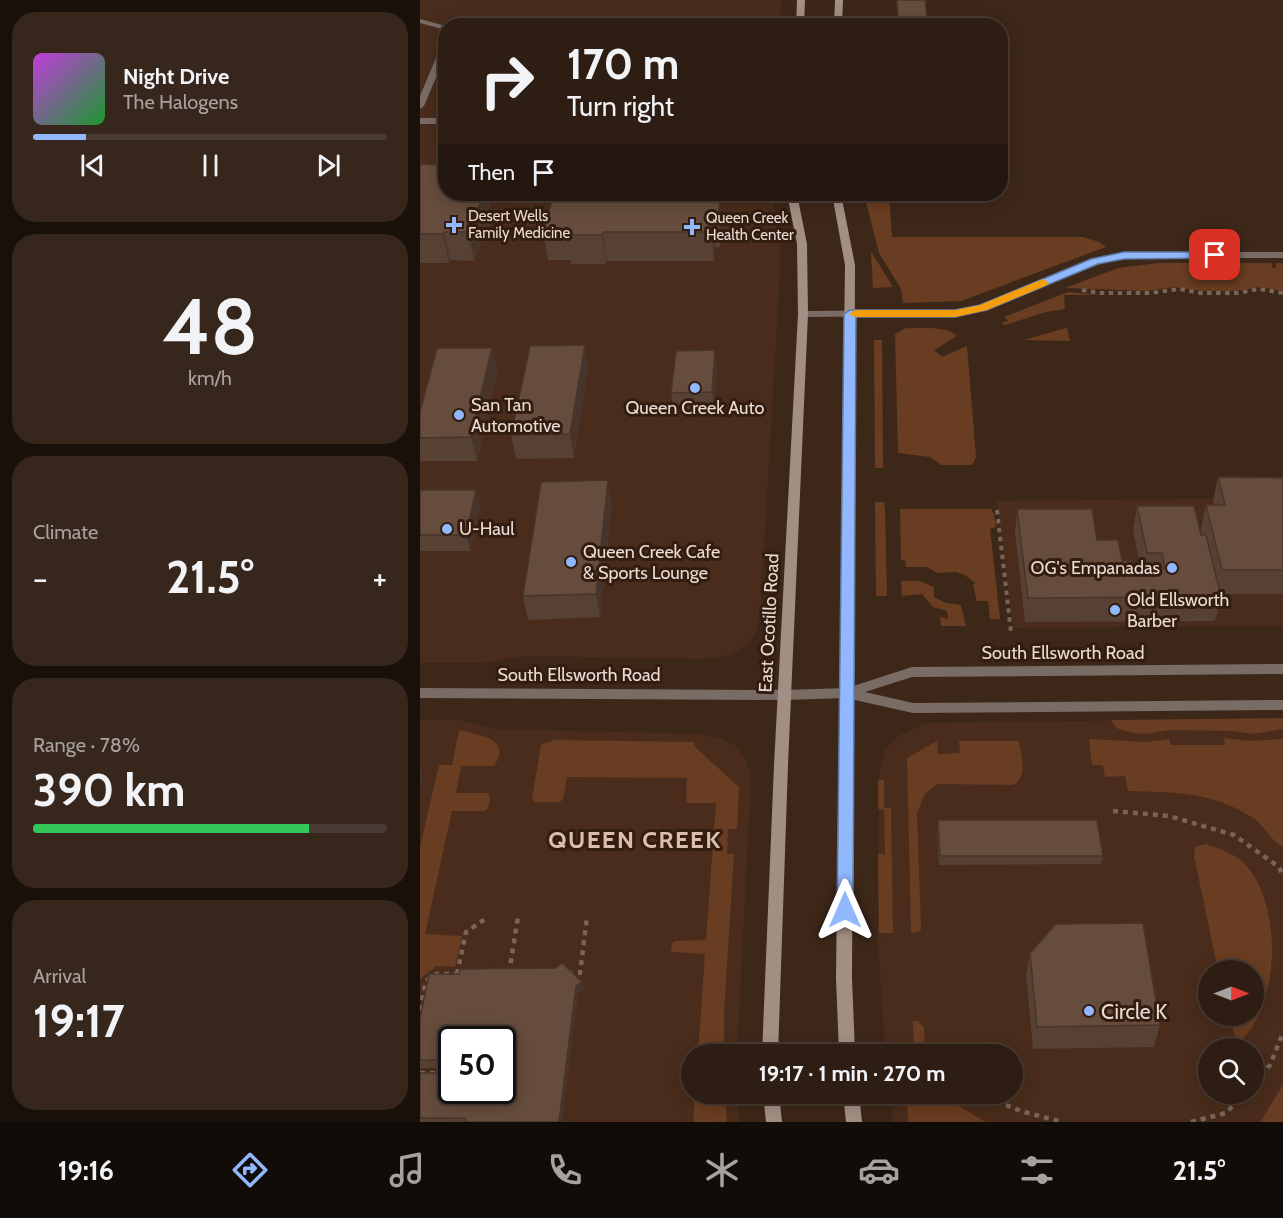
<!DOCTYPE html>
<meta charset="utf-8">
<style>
:root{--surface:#2e1d13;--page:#36261c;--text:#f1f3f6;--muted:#a7a2a0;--line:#493b33;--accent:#91b8fd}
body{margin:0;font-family:Cabin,sans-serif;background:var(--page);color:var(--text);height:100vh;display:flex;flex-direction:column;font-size:22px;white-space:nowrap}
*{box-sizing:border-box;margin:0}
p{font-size:20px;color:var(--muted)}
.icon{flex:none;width:33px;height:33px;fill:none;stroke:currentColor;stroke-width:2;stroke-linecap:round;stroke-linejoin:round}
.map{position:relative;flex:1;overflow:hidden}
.sheet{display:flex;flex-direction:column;gap:12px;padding:12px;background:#19100a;width:420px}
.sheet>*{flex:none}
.hud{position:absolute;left:18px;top:18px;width:570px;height:183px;border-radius:24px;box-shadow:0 3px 15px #0003,0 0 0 2px var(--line);background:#2e1d13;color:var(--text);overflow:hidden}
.needle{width:39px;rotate:90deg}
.controls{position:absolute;left:778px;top:960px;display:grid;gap:12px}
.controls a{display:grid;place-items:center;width:66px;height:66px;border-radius:50%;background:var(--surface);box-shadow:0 3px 15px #0003,0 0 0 2px var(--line);font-size:30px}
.speed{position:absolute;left:18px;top:1026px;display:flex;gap:12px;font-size:30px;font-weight:700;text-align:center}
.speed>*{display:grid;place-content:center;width:78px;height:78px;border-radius:50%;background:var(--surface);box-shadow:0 3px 15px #0003,0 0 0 2px var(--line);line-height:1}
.speed .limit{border:3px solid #111;border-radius:9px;background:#fff;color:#111}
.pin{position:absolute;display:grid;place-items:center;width:51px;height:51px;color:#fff;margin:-26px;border-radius:12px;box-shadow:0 3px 9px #0006}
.me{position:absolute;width:66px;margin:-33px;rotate:0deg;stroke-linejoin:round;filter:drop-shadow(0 0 4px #0008)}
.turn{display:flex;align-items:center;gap:21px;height:126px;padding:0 30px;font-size:27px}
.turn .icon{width:78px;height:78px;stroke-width:2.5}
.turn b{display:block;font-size:42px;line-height:51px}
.then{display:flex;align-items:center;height:57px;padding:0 30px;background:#0003;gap:12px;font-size:22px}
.big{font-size:45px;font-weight:700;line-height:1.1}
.sheet .widget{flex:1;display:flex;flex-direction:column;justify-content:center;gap:9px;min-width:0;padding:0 21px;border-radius:24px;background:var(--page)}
.sheet .dial{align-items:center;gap:0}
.dial b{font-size:78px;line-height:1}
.song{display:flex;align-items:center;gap:18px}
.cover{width:72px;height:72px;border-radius:9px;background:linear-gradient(135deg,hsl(290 70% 55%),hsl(130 70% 35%))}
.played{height:6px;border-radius:3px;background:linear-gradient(90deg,var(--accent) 15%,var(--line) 15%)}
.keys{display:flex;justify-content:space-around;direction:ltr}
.heat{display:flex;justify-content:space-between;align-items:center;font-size:33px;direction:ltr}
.charge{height:9px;border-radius:4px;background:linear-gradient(90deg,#34c759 78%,var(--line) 0)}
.trip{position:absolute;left:261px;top:1044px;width:342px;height:60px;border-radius:30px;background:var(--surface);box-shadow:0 3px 15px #0003,0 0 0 2px var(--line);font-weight:700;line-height:60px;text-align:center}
.tabs{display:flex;height:96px;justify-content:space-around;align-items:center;background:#120c08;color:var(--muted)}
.tabs .icon{width:42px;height:42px}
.tabs .active{color:var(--accent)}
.tabs b{font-size:27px;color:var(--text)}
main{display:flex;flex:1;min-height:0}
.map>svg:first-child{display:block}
.built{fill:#492c1b;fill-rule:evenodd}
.green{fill:#693d21}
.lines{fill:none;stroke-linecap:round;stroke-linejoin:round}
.path-far1{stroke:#786458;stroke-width:4;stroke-dasharray:4.5 4.5;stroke-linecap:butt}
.path{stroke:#786458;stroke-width:4.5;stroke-dasharray:5 5;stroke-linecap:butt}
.service{fill:#786c65;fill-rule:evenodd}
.tertiary{fill:#786c65;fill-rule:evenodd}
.secondary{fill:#a28f84;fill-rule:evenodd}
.wall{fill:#574134}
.shaded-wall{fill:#47352b}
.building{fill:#654c3d;stroke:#47352b;stroke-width:1.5;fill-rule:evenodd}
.route{fill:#91b8fd;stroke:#5e78a4;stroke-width:1.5}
.slow{fill:#f59e0b}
.poi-dot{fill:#91b8fd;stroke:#321d10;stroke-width:2}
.labels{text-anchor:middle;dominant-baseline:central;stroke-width:6;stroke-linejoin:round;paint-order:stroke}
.far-poi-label{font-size:15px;fill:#eadbd3;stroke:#321d10;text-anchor:start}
.poi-label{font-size:18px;fill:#eadbd3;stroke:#321d10;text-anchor:start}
.street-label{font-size:18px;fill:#eadbd3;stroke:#321d10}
.near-poi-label{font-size:21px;fill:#eadbd3;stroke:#321d10;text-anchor:start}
.district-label{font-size:24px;font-weight:bold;letter-spacing:1.5px;fill:#dabdac;stroke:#321d10}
</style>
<main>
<section class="sheet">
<div class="widget">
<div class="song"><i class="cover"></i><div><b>Night Drive</b><p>The Halogens</p></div></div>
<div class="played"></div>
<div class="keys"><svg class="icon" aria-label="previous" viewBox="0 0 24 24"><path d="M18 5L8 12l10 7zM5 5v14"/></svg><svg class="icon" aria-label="pause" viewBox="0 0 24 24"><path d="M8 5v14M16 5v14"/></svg><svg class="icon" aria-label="next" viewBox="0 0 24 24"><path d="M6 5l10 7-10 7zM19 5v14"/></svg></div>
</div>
<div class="widget dial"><b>48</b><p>km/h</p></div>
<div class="widget"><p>Climate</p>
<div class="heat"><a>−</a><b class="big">21.5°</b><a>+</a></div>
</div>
<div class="widget"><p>Range · 78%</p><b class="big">390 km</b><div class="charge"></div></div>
<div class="widget"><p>Arrival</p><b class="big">19:17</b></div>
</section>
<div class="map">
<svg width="863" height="1122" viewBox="0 0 863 1122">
<rect width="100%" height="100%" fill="#3d2719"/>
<!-- built -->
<path class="built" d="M0 0H361L360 25 26 26V194H352L361 256 340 619 334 637 323 648 310 655 284 659 103 656 64 663H0Z
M863 498V626L593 628 577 501Z
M863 718V1122H473L470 1094H592V1054H465L458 941 459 772 465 750 480 735 501 725 509 723ZM789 970H834V1016H789ZM789 1048H834V1094H789Z
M0 720H38L75 729 281 734 303 739 316 746 324 756 331 773V782L317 1054H272V1094H318L319 1122H0ZM32 1040H82V1090H32Z"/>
<!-- green -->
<path class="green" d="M444 194H469L472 237H663L679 242 686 247 541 301 483 303 481 289 459 253Z
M451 253H452L473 287 453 288Z
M739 263H851L853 268H856V263H863V291L841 287 815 291H782L754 287 726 291 645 288 698 268Z
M648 292 680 295H644L645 309 626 312 585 325 581 323 588 321 584 317Z
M486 328C502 329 524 325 537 336L514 350 522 357 547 346 556 457 552 465H521L510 457 478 453 475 334Z
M647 328 650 341 604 340 642 329Z
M454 340H462L463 468H455Z
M455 502H464L465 509 467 596H456Z
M480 509H571L574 514 576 527 570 529 580 619H570L568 601H557L553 585 555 583 545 575 536 572 517 573 507 567H486L485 560H481Z
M481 581H500L514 587V597L526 603 541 605 546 626H521L520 617 528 619 527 611 513 607 502 594 482 596Z
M863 718V729L834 734 812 731 750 730 726 734 713 733 696 728 691 720Z
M39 730C58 735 93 738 74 766H41L36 793H68L70 798 68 808 64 811H32L5 934 42 936 35 967 16 966 0 979V847L19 765H32Z
M804 738 830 741 863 739V847C850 840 845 826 833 818 794 792 754 792 708 791L705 776 685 777 683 765H672L669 739 726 742 749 739 751 745H805Z
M134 740 274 742V746L319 787 317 829H308L307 854H314L304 1014V1054H278L285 954 251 952 252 943 255 941 286 940 296 803H266L267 778 147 777 143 799 140 802H114L112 798 121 745Z
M517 741 518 754 540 753 539 741H599C601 755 609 777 593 785L517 784 505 794 497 813 501 929 500 931 491 933 487 758Z
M458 780H464V808H471L473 933H459L458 854H465L464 810 458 809Z
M786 844C799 849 813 853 823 862 863 902 861 1002 821 1041L816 1039 808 1016H834V970H798L774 856 775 847Z
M493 1021H498L504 1028 505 1054H494Z
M863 1085V1122H840Z
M275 1094H305L307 1122H273Z
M489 1094H526L537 1105 566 1122H488L487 1099Z"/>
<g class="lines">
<!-- path-far1 -->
<path class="path-far1" d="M662 290 680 293H731L759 289 780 293H818L839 289 863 293
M577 510 591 632"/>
<!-- path -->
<path class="path" d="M693 811 749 816 814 835 859 867 863 876
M89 973 98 917
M148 973H160L167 917
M37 974 46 932 68 917
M0 1010 6 981 16 974H42
M0 1073H32
M834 1083 850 1065 863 1033
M558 1094 601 1111 642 1122
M771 1122 806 1113 824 1094"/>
<!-- service -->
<path class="service" d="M0 19 26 26V30L0 23Z
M23 41H26V54L4 106 0 109V96Z
M0 118H26V124H0Z
M704 252H863V258H704L678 264 563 311 535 316 383 317 378 314 383 311 535 310 561 305 672 260Z"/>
<!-- tertiary -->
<path class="tertiary" d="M863 664V674L492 677 445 692 493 703 863 700V710L493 713 426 698 365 700 0 698V688L365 690 427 688 492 667Z"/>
<!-- secondary -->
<path class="secondary" d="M377 0H385L384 26H376Z
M415 0H423L422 26H414Z
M367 194H377L387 244 388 314 368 765 358 1054H342L354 765 378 314 377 244Z
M412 194H421L435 265 432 978 435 1054H419L416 978 425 265Z
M343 1094H359L362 1122H346Z
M423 1094H439L442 1122H426Z"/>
</g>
<!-- wall -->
<path class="wall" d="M477 0 507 19 506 26H477Z
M0 164 70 206 72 216 54 261 30 260 29 263H0Z
M301 194 300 201 302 228 300 247H295L294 261H186V264H151V260H128L123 231Z
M165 345 168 368 154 458 96 459 91 435Z
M72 348 77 371 57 461H0V412Z
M297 367 294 409H253L251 393Z
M798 477 863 478V594H800L801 597 795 621 605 622 595 533 597 509 677 540 702 561 713 569H721L713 530 717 506 782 535 781 529 786 505H794L793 501Z
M0 490 60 507 50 551H0Z
M192 504 180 617 108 620 103 596Z
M518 820 683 856 681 864 519 865 517 829Z
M610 953 740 1025 734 1047 613 1049 606 975Z
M162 982 164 990 158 994 142 1122H0V1073H28L29 1068H0V1019Z"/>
<!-- shaded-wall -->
<path class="shaded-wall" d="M64 194H74L70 206 72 216 54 261 48 232Z
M296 194H301L300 201 302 228 300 247 298 218 295 199Z
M293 218 295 247 294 261 292 232Z
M24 232 30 260 29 263 23 234Z
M183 232 186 261V264L182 235Z
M165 345 168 368 154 458 150 434Z
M72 348 77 371 57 461 51 437Z
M295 350 297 367 294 409 292 392Z
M188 480 192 504 180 617 176 594Z
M56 490 60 507 50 551 46 535Z
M0 768 3 778 0 790Z
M162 982 164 990 158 994 142 1122H139L156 986Z"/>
<!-- building -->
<path class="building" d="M477 0H505L507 19H478Z
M0 164 26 165V194H64L48 232H24L23 234H0Z
M134 194H296L295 199H300L298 218H293L292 232H183L182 235H147L148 231H123Z
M165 345 150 434 91 435 110 346Z
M17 348H72L51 437 0 438V412Z
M295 350 292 392 251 393 256 351Z
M798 477 863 478V570H802L786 505H805Z
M188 480 176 594 103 596 121 482Z
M0 490H56L46 535H0Z
M717 506H774L781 535H786L801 597 608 598 597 509H672L677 540H698L702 561H712L713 569 745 568 742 553H727Z
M518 820H677L683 856H520Z
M723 923 740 1025 617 1027 610 953 636 924Z
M142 963 162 982 156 986 139 1122H45V1118H0V1073H28L30 1060H0V1019L9 974H39L40 969 136 968ZM32 1040H82V1090H32Z"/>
<!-- route -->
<path class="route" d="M704 252H795L800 255 795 258 704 259 678 264 567 310 535 317H436L433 910 431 915 425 917 419 915 417 910 424 314 430 310H535L560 305 671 259Z"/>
<!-- slow -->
<path class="slow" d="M623 279 629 283 627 285 567 310 535 317H435L429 314 435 310H535L560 305Z"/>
<!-- markers -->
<g class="poi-dot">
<path d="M31 216h6v6h6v6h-6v6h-6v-6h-6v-6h6z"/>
<path d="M269 218h6v6h6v6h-6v6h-6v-6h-6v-6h6z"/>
<circle cx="275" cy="388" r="6"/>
<circle cx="39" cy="415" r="6"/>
<circle cx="27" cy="529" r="6"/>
<circle cx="151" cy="562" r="6"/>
<circle cx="752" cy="568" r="6"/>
<circle cx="695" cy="610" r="6"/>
<circle cx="669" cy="1011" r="6"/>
</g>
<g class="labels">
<!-- far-poi labels -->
<g class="far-poi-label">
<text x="48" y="216">Desert Wells<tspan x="48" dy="17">Family Medicine</tspan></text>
<text x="286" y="218">Queen Creek<tspan x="286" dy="17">Health Center</tspan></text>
</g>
<!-- poi labels -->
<g class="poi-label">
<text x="51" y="405">San Tan<tspan x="51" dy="21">Automotive</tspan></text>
<text x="275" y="408" text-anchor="middle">Queen Creek Auto</text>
<text x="39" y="529">U-Haul</text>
<text x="163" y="552">Queen Creek Cafe<tspan x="163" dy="21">&amp; Sports Lounge</tspan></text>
<text x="740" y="568" text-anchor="end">OG's Empanadas</text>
<text x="707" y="600">Old Ellsworth<tspan x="707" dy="21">Barber</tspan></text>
</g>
<!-- street labels -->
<g class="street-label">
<text transform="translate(349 623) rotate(-87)">East Ocotillo Road</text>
<text x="643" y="653">South Ellsworth Road</text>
<text x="159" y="675">South Ellsworth Road</text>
</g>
<!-- near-poi labels -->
<g class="near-poi-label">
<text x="681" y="1011">Circle K</text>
</g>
<!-- district labels -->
<g class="district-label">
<text x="215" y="839">QUEEN CREEK</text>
</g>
</g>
</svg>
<div class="controls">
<a><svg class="needle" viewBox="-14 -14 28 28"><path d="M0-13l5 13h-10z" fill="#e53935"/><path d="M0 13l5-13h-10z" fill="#a7a2a0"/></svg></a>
<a><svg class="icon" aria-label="search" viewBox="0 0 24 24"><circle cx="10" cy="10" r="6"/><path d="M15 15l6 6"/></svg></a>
</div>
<div class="speed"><div class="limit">50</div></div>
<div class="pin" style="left:795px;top:255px;background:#d93025"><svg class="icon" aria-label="arrive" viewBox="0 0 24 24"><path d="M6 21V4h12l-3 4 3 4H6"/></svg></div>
<svg class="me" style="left:425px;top:910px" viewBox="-20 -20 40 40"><path d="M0-17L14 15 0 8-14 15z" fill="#91b8fd" stroke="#fff" stroke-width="4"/></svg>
<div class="trip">19:17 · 1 min · 270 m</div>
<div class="hud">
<div class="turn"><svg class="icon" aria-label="right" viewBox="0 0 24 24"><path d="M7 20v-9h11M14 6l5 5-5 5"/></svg><div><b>170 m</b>Turn right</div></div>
<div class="then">Then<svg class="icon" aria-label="arrive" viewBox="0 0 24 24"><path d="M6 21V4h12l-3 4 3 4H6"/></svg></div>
</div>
</div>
</main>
<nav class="tabs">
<b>19:16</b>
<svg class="icon active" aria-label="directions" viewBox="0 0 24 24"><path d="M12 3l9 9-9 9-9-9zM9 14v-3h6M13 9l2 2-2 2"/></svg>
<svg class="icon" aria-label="music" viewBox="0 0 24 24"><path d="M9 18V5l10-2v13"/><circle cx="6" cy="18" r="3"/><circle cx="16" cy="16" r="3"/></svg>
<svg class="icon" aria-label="phone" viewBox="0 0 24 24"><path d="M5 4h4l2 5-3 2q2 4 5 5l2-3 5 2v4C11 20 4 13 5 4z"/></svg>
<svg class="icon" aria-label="climate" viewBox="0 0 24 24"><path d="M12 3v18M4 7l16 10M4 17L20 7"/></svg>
<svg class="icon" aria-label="car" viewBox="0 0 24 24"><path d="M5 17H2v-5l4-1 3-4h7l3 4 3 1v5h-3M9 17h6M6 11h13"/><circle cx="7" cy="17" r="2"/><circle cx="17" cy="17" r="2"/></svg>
<svg class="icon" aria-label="filters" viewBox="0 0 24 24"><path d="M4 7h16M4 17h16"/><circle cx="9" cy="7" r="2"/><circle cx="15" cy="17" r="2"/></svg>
<b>21.5°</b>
</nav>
